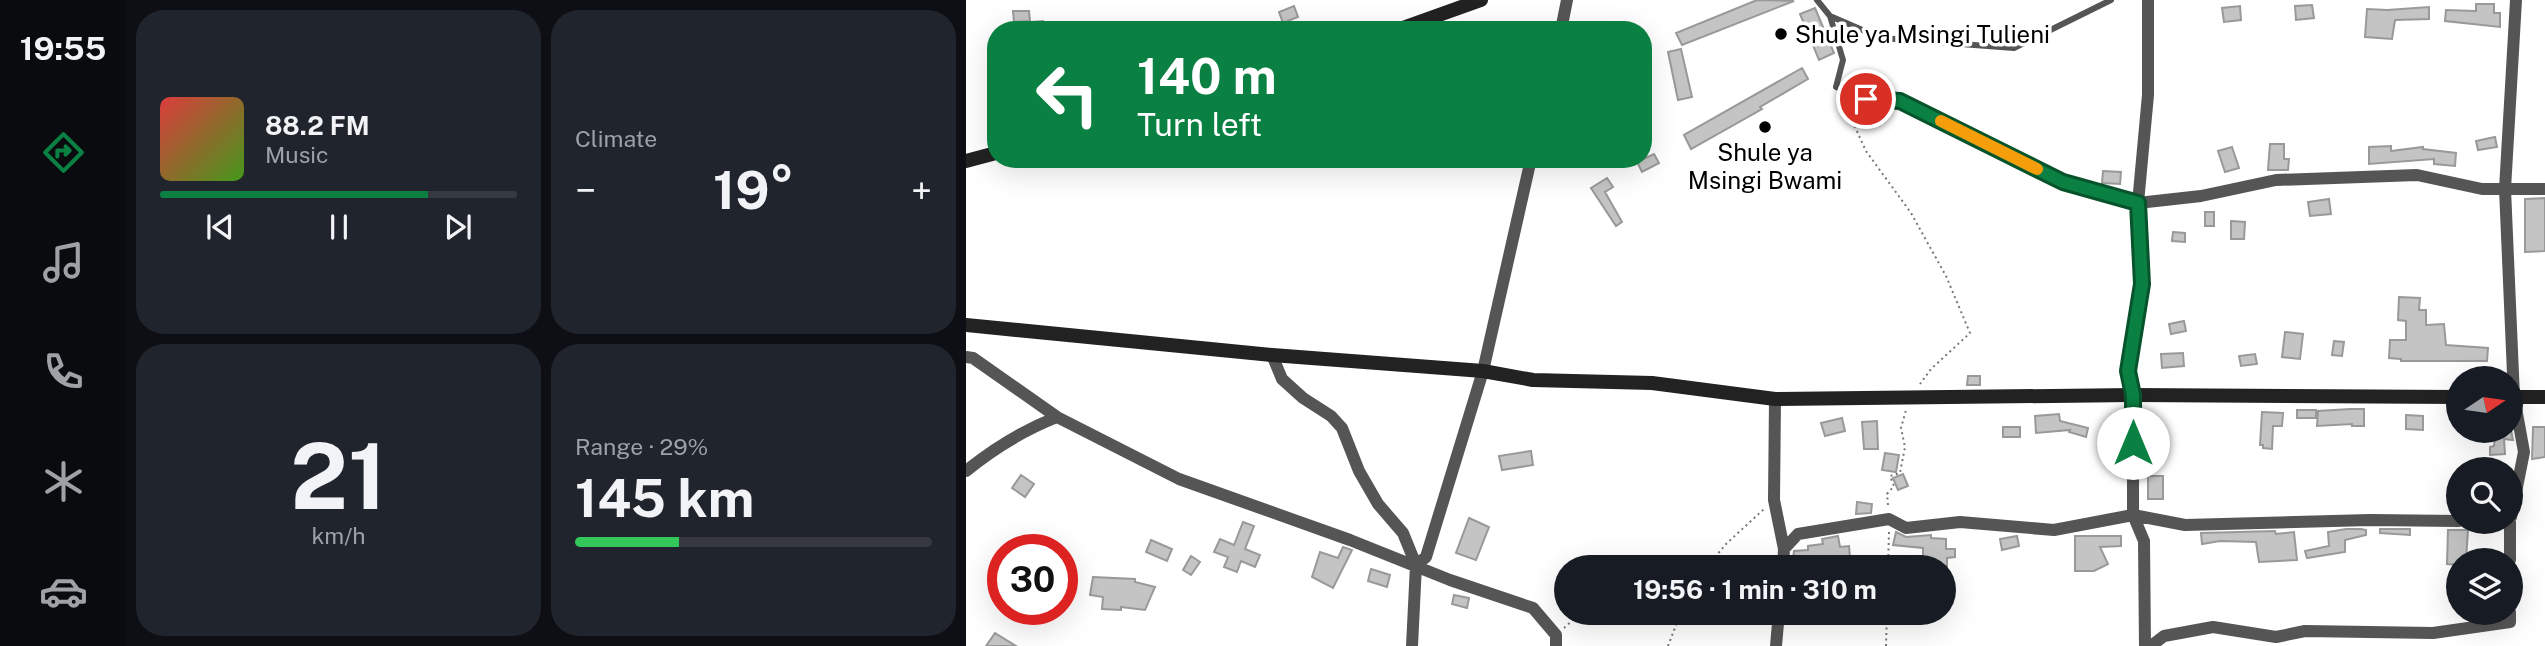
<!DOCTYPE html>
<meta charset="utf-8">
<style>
:root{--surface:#171b24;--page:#20242c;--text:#f1f3f6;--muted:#9ea1a6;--line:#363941;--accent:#0b8043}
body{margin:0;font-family:"Public Sans",sans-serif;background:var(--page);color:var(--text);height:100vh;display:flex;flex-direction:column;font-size:26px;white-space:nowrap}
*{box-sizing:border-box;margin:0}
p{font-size:23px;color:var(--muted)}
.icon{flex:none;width:38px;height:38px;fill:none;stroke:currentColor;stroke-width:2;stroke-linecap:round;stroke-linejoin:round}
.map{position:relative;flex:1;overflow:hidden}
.side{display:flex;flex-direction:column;gap:10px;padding:10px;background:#0d0f14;width:840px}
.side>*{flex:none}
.banner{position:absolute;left:21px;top:21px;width:665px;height:147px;border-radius:28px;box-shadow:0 7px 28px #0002;background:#0b8043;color:#fff;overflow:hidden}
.needle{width:46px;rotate:77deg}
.controls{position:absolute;left:1480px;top:366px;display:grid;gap:14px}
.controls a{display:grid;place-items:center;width:77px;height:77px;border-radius:50%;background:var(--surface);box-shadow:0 7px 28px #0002;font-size:35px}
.speed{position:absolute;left:21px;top:534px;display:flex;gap:14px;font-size:35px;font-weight:700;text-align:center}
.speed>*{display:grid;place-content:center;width:91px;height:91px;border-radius:50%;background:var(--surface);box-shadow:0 7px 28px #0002;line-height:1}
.speed .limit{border:10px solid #d22;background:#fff;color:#111}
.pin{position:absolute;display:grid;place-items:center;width:60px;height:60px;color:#fff;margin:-30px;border:4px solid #fff;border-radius:50%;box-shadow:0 2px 7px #0007}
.me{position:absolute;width:77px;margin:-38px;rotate:0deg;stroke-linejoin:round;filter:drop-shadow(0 0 5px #0008)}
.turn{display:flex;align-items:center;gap:24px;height:147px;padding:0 35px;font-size:32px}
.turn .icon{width:91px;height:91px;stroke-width:2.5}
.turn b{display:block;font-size:49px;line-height:60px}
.big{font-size:52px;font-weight:700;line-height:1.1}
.side .tile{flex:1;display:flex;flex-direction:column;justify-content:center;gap:10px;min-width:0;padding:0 24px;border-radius:28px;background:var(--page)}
.side .dial{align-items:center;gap:0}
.dial b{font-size:91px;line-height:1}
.song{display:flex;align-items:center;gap:21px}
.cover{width:84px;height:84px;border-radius:10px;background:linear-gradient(135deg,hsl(0 70% 55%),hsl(100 70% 35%))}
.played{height:7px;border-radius:4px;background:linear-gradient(90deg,var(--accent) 75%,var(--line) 75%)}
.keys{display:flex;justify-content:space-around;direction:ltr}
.heat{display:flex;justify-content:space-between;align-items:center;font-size:38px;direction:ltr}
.charge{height:10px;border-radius:5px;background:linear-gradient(90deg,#34c759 29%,var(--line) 0)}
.side .tiles{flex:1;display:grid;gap:10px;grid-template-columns:repeat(2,1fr)}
.trip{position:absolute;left:588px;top:555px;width:402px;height:70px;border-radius:35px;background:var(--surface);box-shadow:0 7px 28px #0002;font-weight:700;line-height:70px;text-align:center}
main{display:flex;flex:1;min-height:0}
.menu{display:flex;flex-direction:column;width:126px;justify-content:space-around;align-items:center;background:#090b0e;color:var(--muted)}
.menu .icon{width:49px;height:49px}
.menu .selected{color:var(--accent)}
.menu b{font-size:32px;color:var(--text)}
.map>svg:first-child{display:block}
.building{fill:#c4c4c4;stroke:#999;stroke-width:2}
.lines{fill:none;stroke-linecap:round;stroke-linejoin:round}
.path{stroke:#777;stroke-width:2;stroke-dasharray:2 3.5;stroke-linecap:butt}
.lane{stroke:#555;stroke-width:6}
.street{stroke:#555;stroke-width:12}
.secondary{stroke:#222;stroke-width:14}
.route-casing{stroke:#07532c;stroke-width:18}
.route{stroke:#0b8043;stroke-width:12}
.slow{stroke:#f59e0b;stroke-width:12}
.poi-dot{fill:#000;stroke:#fff;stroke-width:2.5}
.labels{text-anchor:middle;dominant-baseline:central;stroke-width:7;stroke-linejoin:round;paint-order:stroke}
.poi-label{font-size:24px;fill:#000;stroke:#fff;text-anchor:start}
</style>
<main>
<nav class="menu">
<b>19:55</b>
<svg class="icon selected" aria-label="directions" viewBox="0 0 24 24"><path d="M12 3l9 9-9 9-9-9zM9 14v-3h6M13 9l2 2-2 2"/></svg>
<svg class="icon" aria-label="music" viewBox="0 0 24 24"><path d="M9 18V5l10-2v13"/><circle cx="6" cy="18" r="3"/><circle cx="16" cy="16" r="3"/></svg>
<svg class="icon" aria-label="phone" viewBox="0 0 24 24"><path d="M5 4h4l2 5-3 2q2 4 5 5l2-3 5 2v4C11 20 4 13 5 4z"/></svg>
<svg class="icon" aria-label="climate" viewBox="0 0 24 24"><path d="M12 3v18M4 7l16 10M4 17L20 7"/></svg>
<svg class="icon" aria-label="car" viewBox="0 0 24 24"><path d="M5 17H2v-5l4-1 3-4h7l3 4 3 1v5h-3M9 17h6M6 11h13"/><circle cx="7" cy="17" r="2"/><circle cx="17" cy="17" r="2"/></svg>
</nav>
<section class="side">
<div class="tiles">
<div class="tile">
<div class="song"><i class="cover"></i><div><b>88.2 FM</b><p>Music</p></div></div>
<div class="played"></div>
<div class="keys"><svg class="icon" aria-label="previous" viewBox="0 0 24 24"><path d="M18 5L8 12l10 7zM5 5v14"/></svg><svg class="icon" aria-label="pause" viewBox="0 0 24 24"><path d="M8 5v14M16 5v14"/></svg><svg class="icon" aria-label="next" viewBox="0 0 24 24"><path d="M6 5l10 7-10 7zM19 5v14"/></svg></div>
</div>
<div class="tile"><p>Climate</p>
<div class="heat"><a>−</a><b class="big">19°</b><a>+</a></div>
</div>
<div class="tile dial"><b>21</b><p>km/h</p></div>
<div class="tile"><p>Range · 29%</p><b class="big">145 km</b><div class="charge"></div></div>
</div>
</section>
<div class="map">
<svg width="1579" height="646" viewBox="0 0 1579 646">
<rect width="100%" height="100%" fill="#fff"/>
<!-- building -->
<path class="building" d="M791 0 828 1 716 45 710 33Z
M1510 4H1528V13H1534V27L1479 21 1480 10 1510 11Z
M1346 5 1348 18 1330 20 1329 6Z
M328 6 332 17 317 23 313 12Z
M1274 6 1275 20 1258 22 1256 8Z
M1463 7V19L1429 20 1426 39 1399 37 1401 9 1421 10Z
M849 8 868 53 853 60 834 14Z
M47 11H63L64 21 48 22Z
M77 21V29L50 30V23Z
M715 49 726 97 712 100 702 52Z
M836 68 842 79 794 107 796 109 725 149 718 135Z
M1529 137 1531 147 1512 150 1510 141Z
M1304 144H1318V159H1323L1322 170H1302Z
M1425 146V151L1457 147V149L1490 153 1489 166 1468 164V159L1403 164V147Z
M1266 147 1273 168 1259 172 1252 151Z
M688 154 693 163 676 172 671 162Z
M1137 171 1155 172 1154 184 1136 183Z
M641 178 647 187 639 192 656 222 650 226 625 188Z
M1579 198V251L1559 252V199Z
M1363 199 1365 214 1344 216 1342 202Z
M1239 212H1248V226H1239Z
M1265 221 1279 222 1278 239H1265Z
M1207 232 1219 233V242L1206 241Z
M1433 297 1454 298 1453 310H1460V325L1478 324 1480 345 1522 348 1521 361H1435V359L1423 358 1424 340H1440V321L1432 320Z
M1218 321 1220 331 1205 334 1203 324Z
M1319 332 1337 334 1334 359 1316 357Z
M1368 341 1378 342 1376 356 1366 355Z
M1217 353 1218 366 1196 368 1195 354Z
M1289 354 1291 364 1275 366 1273 356Z
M1002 376H1014V385H1001Z
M1384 409H1398V426H1386V424L1351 426 1352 411Z
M1331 410H1350V418H1331Z
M1296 412 1317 413 1316 426H1307L1306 449 1297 448V445H1294Z
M1093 414 1094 421 1122 428 1120 437 1103 432 1104 430 1070 433 1069 416Z
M1440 415 1457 416V430L1440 429Z
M876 418 879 431 859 436 855 423Z
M911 421 912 449H898L896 422Z
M1143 422 1157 424 1156 435H1158V451L1152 450V456L1139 455 1140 448 1132 446 1135 434 1141 435Z
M1037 427H1054V437H1037Z
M1567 427H1579V457L1566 459Z
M1518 430H1545L1547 440 1538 439 1539 454 1524 455V447L1528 446 1529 438H1518Z
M565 451 567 465 536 470 533 456Z
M919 453 933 455 930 472 916 470Z
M937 474 942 486 932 490 927 478Z
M55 475 68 484 59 497 46 488Z
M1182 476H1197V499H1182Z
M891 502 906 504 905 513 890 514Z
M503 518 523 527 510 560 490 553Z
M277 522 288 526 279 549 294 555 289 567 275 561 271 572 258 567 262 557 248 552 254 539 268 545Z
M1380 529H1395L1400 530V535L1379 540V552L1341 558 1339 551 1363 546 1362 532Z
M1414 529H1444V535L1414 533Z
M1482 530H1502L1500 560H1493V565L1481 564Z
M1309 531 1310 534 1328 532 1331 560 1293 562 1290 542 1254 541 1236 544 1235 533Z
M930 532 940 537 965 535V538L980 539V549H989V557L981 558V567H957V548L927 545Z
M872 536 874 547 883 546 884 557 826 565 828 551 842 550V546L857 544 856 539Z
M1051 536 1053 546 1036 550 1034 539Z
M1109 536H1155V546L1134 547 1142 564 1128 571H1109Z
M185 540 206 549 201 561 180 552Z
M377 547 386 550 367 588 346 577 354 552 372 558Z
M225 556 234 562 225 575 217 570Z
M405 569 424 575 421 587 402 581Z
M127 577 169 579V582L189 587 179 610 155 607V610L136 609 137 597 124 595Z
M488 595 503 598 501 608 486 604Z
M29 633 50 646H20Z"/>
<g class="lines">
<!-- path -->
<path class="path" d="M877 101 900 151 945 213 980 276 1004 333 965 369 954 384
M922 505 921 494 928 486 924 476 934 473 939 447 935 428 940 410
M736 567 744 563 760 544 798 509
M922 567 923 532
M598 628 616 612
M702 646 715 612
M920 646 921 612"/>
<!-- lane -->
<path class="lane" d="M851 0 864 16 915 38 1048 48 1145 0
M864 16 877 60 870 87 899 98 934 101 1097 182 1172 203"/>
<!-- street -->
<path class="street" d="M595 30 601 0
M1172 203 1235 196 1310 180 1451 175 1516 189H1579
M306 355 316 379 337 398 365 416 376 428 393 471 412 504 437 533 450 565 446 646
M0 357 7 358 91 417 213 479 384 540 484 580 567 608 590 635V646
M809 399 808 500 818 549 817 567
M0 471C27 449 58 430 91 417
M1545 517 1558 452 1548 397 1539 189 1550 0
M818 549 832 534 923 519 940 528 994 522 1088 530 1167 515 1219 525 1404 520 1493 521
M1544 560V522
M450 565 460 557 517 371 565 159
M810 646 813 612
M1179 646 1178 541 1167 515V395L1162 371 1176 284 1172 203 1182 95V0
M1185 646 1198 636 1247 627 1310 637 1339 631 1467 633 1544 622V612"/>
<!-- secondary -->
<path class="secondary" d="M431 30 515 0
M0 161 30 153
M0 325 306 355 517 371 567 380 686 383 809 399 1167 395 1493 397
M1545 397H1579"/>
</g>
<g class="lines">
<!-- route casing -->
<g class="route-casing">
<path id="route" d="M900 99 934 101 1097 182 1172 203 1176 284 1162 371 1167 395V443"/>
</g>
<!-- route -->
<use href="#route" class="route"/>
<!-- slow -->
<path class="slow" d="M975 121 1071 169"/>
</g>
<!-- markers -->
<g class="poi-dot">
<circle cx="815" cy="34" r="7"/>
<circle cx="799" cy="127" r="7"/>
</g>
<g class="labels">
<!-- poi labels -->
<g class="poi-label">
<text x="829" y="34">Shule ya Msingi Tulieni</text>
<text x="799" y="152" text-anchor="middle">Shule ya<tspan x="799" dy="28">Msingi Bwami</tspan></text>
</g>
</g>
</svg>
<div class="controls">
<a><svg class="needle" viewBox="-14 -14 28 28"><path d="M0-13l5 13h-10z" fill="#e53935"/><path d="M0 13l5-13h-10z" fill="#9ea1a6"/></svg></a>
<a><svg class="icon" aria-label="search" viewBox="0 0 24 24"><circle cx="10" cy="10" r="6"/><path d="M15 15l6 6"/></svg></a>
<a><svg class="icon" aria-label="layers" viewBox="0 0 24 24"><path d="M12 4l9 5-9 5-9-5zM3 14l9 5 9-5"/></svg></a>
</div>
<div class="speed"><div class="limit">30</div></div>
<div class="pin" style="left:900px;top:99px;background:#d93025"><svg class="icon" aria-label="arrive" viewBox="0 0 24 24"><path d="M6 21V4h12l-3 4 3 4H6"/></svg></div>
<svg class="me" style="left:1167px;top:443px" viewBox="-20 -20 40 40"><circle r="19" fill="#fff"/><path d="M0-13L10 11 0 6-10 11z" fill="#0b8043"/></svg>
<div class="trip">19:56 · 1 min · 310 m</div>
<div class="banner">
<div class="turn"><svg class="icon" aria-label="left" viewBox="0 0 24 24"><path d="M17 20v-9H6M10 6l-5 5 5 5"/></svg><div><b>140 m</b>Turn left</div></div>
</div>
</div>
</main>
